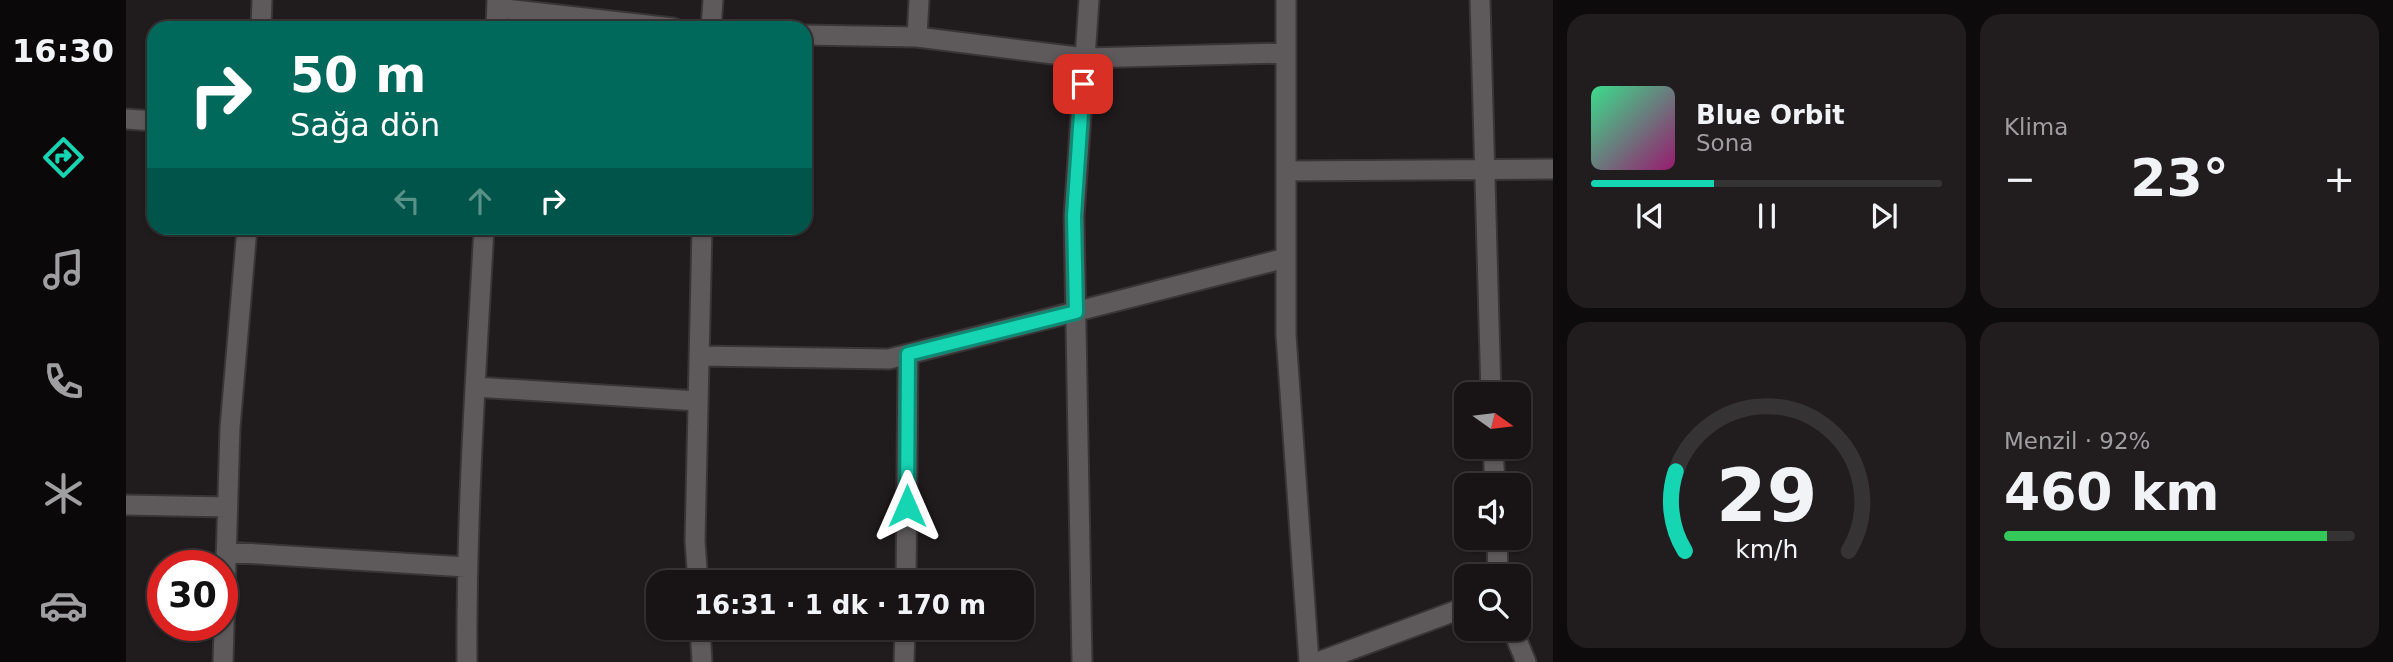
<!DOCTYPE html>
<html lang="tr">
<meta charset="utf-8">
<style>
:root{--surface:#181416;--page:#211d1f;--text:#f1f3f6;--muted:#9f9ea1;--line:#363335;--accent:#16d5b3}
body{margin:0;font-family:"DejaVu Sans",sans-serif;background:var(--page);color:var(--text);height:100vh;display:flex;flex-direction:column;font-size:26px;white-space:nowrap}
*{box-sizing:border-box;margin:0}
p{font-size:23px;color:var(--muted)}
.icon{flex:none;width:38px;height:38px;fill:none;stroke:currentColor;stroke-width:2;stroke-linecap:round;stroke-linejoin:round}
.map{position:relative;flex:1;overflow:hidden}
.details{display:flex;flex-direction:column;gap:14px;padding:14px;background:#0d0b0c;width:840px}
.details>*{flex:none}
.guide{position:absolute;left:21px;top:21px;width:665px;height:214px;border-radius:21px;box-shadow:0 2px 5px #0004,0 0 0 2px var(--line);background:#00695c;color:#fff;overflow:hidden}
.needle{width:46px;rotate:104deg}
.fabs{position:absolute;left:1328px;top:382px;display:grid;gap:14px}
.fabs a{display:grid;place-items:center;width:77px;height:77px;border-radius:14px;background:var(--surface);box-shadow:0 2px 5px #0004,0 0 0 2px var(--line);font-size:35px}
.speed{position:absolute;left:21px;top:550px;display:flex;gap:14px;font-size:35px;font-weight:700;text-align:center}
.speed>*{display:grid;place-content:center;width:91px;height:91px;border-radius:50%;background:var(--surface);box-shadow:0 2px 5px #0004,0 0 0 2px var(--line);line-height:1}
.speed .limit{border:10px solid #d22;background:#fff;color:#111}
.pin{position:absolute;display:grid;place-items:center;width:60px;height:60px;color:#fff;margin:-30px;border-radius:14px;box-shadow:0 4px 10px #0006}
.me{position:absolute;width:77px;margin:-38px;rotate:0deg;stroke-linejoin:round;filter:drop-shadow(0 0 5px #0008)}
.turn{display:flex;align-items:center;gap:24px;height:147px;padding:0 28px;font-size:32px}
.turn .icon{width:91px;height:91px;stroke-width:2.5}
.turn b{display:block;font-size:49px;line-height:60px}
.lanes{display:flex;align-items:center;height:66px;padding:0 28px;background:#0003;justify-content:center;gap:35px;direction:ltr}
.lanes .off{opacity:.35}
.big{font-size:52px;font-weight:700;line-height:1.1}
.details .tile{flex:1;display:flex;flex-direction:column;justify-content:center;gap:10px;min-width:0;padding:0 24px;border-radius:21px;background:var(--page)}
.details .dial{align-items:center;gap:0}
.dial svg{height:182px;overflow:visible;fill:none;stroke:var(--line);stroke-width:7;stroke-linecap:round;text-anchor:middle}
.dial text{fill:var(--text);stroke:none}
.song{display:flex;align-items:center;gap:21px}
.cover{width:84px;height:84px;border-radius:10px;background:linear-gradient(135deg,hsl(150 70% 55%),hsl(320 70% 35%))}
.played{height:7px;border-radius:4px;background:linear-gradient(90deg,var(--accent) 35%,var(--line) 35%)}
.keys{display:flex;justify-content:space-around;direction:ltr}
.heat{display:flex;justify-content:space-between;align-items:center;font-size:38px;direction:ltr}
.charge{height:10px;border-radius:5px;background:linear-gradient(90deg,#34c759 92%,var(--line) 0)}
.details .tiles{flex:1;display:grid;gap:14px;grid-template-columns:repeat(2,1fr)}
.trip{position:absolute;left:520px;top:570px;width:388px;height:70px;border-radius:21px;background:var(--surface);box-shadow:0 2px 5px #0004,0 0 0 2px var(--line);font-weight:700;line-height:70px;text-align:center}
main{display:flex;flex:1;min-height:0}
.dock{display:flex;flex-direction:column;width:126px;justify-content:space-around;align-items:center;background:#0a0809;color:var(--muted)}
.dock .icon{width:49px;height:49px}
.dock .on{color:var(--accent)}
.dock b{font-size:32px;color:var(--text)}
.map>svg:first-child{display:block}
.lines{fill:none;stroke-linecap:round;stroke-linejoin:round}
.street-casing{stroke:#383536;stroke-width:23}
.street{stroke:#5e595b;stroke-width:19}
.route-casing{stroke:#0e8a74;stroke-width:18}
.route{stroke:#16d5b3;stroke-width:12}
</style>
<main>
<nav class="dock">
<b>16:30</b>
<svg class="icon on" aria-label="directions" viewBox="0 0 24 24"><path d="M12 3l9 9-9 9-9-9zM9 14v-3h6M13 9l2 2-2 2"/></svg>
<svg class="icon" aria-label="music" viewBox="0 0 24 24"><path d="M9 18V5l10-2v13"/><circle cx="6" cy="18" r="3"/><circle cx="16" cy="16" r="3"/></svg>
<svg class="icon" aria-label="phone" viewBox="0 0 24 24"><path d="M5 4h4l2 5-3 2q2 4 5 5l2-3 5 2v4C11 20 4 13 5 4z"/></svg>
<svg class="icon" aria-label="climate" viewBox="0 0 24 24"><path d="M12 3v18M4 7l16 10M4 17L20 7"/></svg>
<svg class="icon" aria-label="car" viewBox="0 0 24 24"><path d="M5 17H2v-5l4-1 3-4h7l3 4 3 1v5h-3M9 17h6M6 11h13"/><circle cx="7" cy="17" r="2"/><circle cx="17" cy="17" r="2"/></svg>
</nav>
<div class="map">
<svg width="1427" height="662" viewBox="0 0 1427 662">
<rect width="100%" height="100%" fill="#201b1d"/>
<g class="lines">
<!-- street casing -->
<g class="street-casing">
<path id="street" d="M1160 0V335L1183 662
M1354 0 1365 394
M371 8 547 28
M135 28 136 0
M370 28 371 0
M585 28 587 0
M679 35 791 37 959 58 1160 53
M791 37 793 0
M0 119 28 121
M1160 171 1427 169
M574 356 763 359 1160 258
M349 387 572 401
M1367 446 1369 485
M0 505 101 507
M1371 537 1372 576
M100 552 340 567
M572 583 569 541 576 228
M780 583 782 354
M574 628 576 662
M1386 628 1400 662
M97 662 104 428 121 228
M341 662C340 517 350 372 358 228
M778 662 779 628
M956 662 948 216 963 0
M1192 662 1340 607"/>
</g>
<!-- street -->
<use href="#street" class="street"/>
</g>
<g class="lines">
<!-- route casing -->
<g class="route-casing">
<path id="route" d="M781 506 782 354 950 312 948 216 957 84"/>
</g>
<!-- route -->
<use href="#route" class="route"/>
</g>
</svg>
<div class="fabs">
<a><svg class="needle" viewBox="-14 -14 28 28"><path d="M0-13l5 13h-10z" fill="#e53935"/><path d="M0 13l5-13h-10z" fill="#9f9ea1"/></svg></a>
<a><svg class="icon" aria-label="sound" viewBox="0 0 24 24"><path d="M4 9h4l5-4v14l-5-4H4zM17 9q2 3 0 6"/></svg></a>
<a><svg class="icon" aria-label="search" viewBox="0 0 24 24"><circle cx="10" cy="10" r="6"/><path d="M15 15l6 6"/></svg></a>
</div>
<div class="speed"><div class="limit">30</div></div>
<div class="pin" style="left:957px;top:84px;background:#d93025"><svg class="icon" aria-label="arrive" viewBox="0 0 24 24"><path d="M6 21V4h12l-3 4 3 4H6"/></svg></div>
<svg class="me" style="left:781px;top:506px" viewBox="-20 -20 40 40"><path d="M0-17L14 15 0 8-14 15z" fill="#16d5b3" stroke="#fff" stroke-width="4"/></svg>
<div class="trip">16:31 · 1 dk · 170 m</div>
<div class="guide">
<div class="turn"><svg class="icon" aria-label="right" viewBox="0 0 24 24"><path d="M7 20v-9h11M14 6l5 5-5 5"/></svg><div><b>50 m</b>Sağa dön</div></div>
<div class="lanes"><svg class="icon off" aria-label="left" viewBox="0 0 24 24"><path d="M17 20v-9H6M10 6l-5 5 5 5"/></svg><svg class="icon off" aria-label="ahead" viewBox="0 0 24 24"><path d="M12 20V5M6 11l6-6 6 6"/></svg><svg class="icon" aria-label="right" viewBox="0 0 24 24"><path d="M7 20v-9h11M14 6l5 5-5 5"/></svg></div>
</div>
</div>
<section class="details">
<div class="tiles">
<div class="tile">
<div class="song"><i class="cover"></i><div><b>Blue Orbit</b><p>Sona</p></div></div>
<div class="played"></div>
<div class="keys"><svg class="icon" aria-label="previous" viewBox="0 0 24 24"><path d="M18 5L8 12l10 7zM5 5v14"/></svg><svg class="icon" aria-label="pause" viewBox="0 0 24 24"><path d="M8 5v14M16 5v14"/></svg><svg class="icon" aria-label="next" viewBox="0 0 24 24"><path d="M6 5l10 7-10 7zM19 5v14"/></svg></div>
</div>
<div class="tile"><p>Klima</p>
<div class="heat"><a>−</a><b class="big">23°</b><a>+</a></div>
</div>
<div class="tile dial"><svg viewBox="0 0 100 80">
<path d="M14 69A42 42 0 1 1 86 69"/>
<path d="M14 69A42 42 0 0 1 10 34" stroke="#16d5b3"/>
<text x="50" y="56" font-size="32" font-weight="700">29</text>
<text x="50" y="72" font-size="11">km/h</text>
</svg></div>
<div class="tile"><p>Menzil · 92%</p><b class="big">460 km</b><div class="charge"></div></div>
</div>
</section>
</main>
